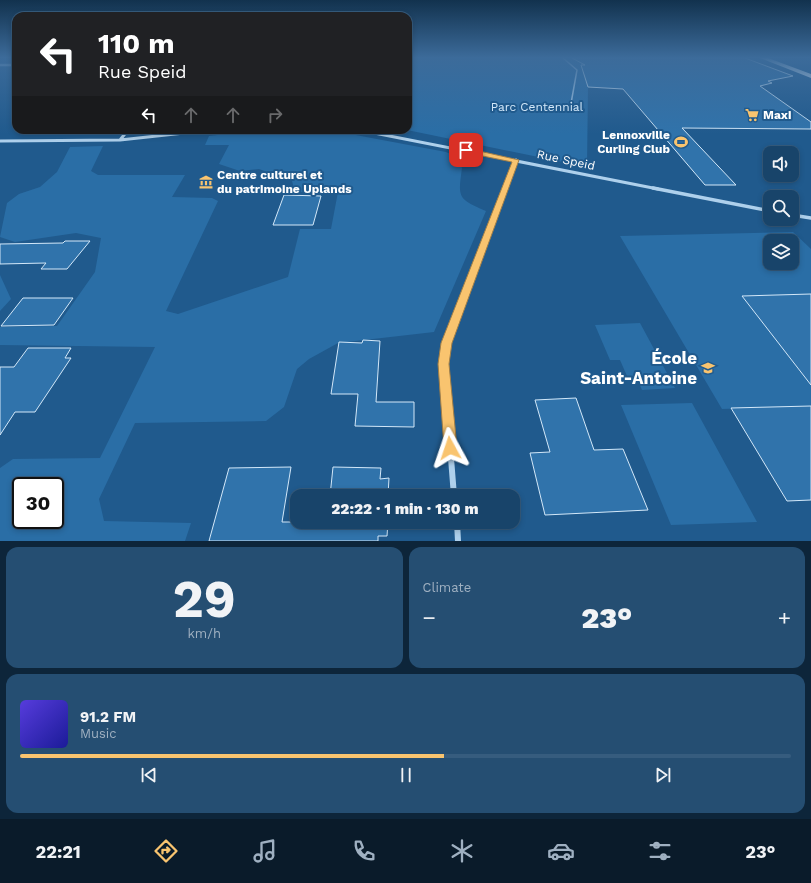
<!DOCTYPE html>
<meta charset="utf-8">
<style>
:root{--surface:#18446a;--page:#254e72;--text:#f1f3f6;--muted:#9fb0c1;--line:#365c7e;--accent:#f9c46f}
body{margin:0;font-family:"Work Sans",sans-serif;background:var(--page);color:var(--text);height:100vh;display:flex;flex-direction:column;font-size:15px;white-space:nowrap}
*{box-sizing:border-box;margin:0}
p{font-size:13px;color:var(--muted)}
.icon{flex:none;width:22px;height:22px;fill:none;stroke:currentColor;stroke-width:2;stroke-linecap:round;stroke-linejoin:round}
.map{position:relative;height:541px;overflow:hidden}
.panel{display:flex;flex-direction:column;gap:6px;padding:6px;background:#0d253a;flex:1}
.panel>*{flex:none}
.banner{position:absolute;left:12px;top:12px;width:400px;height:122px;border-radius:12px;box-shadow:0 2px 6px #0003,0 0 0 1px var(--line);background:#202124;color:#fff;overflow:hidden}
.controls{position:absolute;left:763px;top:146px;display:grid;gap:8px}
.controls a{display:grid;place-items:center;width:36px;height:36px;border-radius:8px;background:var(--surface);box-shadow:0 2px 6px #0003,0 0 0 1px var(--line);font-size:20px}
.speed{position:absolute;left:12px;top:477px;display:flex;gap:8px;font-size:20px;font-weight:700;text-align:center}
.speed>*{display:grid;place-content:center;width:52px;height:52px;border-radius:50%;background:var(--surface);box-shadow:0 2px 6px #0003,0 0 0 1px var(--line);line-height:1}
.speed .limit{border:2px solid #111;border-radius:6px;background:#fff;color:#111}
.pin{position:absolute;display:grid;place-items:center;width:34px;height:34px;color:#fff;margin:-17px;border-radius:8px;box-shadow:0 2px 6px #0006}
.me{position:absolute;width:44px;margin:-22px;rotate:355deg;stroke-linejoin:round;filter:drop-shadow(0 0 3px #0008)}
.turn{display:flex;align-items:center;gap:14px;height:84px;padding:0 20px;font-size:18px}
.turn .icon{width:52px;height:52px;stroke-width:2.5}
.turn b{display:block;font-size:28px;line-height:34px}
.lanes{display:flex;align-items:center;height:38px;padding:0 20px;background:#0003;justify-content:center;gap:20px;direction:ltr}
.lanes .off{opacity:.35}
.big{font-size:30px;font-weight:800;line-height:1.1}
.panel .card{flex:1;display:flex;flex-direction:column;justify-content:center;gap:6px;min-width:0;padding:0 14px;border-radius:12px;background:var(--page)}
.panel .dial{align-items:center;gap:0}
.dial b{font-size:52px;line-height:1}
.song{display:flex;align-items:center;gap:12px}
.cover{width:48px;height:48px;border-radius:6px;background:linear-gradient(135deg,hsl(250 70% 55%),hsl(240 70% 35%))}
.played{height:4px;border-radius:2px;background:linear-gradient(90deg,var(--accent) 55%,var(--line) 55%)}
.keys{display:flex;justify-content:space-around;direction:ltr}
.heat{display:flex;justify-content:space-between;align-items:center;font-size:22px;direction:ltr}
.panel .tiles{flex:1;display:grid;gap:6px;grid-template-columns:1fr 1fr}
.card:last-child{grid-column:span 2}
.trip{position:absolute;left:290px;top:489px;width:230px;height:40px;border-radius:12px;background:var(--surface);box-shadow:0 2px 6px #0003,0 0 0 1px var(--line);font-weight:800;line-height:40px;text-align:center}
.tabs{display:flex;height:64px;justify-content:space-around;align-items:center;background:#0a1b2a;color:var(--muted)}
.tabs .icon{width:28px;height:28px}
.tabs .on{color:var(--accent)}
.tabs b{font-size:18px;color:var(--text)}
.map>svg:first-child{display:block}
.green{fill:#2a6ea6;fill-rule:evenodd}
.building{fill:#3073ab;stroke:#d3e8f9}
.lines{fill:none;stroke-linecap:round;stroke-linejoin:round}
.service{stroke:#aed0ec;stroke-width:1.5}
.minor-far4{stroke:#aed0ec;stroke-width:2.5}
.minor-far3{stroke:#aed0ec;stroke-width:3}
.minor-far2{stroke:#aed0ec;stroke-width:3.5}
.minor-far1{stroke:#aed0ec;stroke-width:4.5}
.minor{stroke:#aed0ec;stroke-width:6}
.primary{fill:#f4f9ff;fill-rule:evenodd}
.route{fill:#f9c46f;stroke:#a27f48}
.labels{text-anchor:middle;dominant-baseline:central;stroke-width:4;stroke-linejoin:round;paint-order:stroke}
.far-park-label{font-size:12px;fill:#d3e8f9;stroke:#205a8d}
.far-poi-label{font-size:12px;font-weight:bold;fill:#fff;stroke:#205a8d;text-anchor:start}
.far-street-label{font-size:12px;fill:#fff;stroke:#205a8d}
.near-poi-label{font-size:17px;font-weight:bold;fill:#fff;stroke:#205a8d;text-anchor:end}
</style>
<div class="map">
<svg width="811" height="541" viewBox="0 0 811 541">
<rect width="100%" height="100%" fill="#205a8d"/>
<!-- green -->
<path class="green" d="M408 58H572L586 65 582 66 588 87 587 167 407 130Z
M264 130H329L446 152 455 156 462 168C458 197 457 199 486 211L434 332 338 343 309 359 297 369 284 407 266 421 135 423 99 499 104 521 191 523 185 541H0V468L13 459 100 458 155 347 0 345V327L57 326 95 272 101 238 76 233 15 242 0 237 7 203 19 194 40 187 57 172 70 147 103 146 91 171 98 175H185L172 197 212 198 218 201 166 311 178 314 288 277 300 229H331L338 192H295L292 181 259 169 240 171 219 164 229 145H205L209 136ZM21 486H55V520H21Z
M793 232 811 249V294L742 296 811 385V406L722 409 620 236ZM770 241H792V263H770Z
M0 275 11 299 0 311Z
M640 323 675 388 642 390 636 376H627L620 360H610L595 325Z
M692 403 757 522 671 525 621 405Z"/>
<!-- building -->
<path class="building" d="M572 58H745L793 76 768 81 772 83 760 86 811 122V129L682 128 736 185H705L623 89 588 87 581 65H585Z
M284 195 321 196 313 225H273Z
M65 241H90L67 269H41L46 263 0 264V244L63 243Z
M811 294V385L742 296Z
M23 298H73L54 325 1 326Z
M363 340 380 341 376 402H414V427L355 426 358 394H331L339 342 362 343Z
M28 348H71L65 358H71L35 412H15L0 435V367H14Z
M576 398 594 450 623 449 648 510 545 515 530 453 550 452 535 400Z
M811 406V500L787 501 731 408Z
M291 467 282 522H388L387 536H378V541H209L229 468Z
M333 467 381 468 380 479 389 478 388 496H330Z"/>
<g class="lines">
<!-- service -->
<path class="service" d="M563 58 577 70 570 109"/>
<!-- minor-far4 -->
<path class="minor-far4" d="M0 65H16"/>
<!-- minor-far3 -->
<path class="minor-far3" d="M359 130 658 189
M120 140 128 130
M0 141 120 140 212 130
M505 189 516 160"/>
<!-- minor-far2 -->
<path class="minor-far2" d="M653 188 770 211
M792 215 811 218
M471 281 505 188"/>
<!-- minor-far1 -->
<path class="minor-far1" d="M446 396 444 364 447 343 471 280"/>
<!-- minor -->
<path class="minor" d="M446 395 454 496
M457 522 458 541"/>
<!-- primary -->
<path class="primary" d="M760 58H768L811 74V78Z"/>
</g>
<!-- sky -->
<linearGradient id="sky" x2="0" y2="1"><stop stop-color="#12324e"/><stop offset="0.43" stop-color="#3c6b9a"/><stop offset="1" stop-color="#3c6b9a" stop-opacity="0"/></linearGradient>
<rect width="811" height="134" fill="url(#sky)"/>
<!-- route -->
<path class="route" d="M466 148 519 160 452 343 449 364 457 448 455 453 450 454 446 453 444 448 438 364 441 343 512 162 463 152V150Z"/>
<!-- icons -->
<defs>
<g id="supermarket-bare" transform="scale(1.08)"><path d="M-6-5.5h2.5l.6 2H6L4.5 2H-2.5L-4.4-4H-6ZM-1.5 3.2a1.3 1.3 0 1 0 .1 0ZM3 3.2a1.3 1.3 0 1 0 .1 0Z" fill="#f9c46f" stroke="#205a8d" stroke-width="2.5" paint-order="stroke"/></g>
<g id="stadium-bare" transform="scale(1.08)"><path d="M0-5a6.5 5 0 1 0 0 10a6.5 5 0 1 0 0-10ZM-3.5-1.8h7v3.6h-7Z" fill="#f9c46f" stroke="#205a8d" stroke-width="2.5" paint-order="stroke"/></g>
<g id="museum-bare" transform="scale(1.08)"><path d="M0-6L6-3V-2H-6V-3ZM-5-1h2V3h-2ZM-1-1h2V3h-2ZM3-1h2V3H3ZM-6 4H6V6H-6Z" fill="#f9c46f" stroke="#205a8d" stroke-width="2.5" paint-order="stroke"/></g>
<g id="school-bare" transform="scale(1.08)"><path d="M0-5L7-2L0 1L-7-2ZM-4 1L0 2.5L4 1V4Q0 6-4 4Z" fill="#f9c46f" stroke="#205a8d" stroke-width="2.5" paint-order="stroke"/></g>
</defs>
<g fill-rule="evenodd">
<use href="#supermarket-bare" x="752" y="115"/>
<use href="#stadium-bare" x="681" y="142"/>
<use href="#museum-bare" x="206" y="182"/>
<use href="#school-bare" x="708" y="368"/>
</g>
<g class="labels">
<!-- far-park labels -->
<g class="far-park-label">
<text x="537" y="107">Parc Centennial</text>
</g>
<!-- far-poi labels -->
<g class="far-poi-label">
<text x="763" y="115">Maxi</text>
<text x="670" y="135" text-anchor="end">Lennoxville<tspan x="670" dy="14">Curling Club</tspan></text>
<text x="217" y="175">Centre culturel et<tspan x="217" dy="14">du patrimoine Uplands</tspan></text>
</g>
<!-- far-street labels -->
<g class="far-street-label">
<text transform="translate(566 160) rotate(12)">Rue Speid</text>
</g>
<!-- near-poi labels -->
<g class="near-poi-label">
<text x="697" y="358">École<tspan x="697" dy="20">Saint-Antoine</tspan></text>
</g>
</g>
</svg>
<div class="controls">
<a><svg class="icon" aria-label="sound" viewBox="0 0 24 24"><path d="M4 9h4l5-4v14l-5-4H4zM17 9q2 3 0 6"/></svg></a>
<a><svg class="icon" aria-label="search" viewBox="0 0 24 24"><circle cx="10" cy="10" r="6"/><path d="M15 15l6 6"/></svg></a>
<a><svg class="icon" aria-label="layers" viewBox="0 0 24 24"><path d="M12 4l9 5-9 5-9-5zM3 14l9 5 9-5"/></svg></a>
</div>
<div class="speed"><div class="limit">30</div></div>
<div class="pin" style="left:466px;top:150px;background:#d93025"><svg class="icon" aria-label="arrive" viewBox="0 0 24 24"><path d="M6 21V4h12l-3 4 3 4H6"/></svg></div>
<svg class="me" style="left:450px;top:448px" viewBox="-20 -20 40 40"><path d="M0-17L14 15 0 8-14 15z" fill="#f9c46f" stroke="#fff" stroke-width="4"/></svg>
<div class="trip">22:22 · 1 min · 130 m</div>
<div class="banner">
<div class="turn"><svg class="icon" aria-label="left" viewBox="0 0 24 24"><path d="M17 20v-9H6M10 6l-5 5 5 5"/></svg><div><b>110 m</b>Rue Speid</div></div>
<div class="lanes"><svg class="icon" aria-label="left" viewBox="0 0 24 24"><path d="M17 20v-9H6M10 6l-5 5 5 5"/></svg><svg class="icon off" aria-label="ahead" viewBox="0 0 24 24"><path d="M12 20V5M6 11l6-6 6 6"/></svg><svg class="icon off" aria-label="ahead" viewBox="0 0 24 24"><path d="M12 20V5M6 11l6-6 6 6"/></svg><svg class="icon off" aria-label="right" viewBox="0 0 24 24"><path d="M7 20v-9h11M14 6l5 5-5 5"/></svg></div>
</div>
</div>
<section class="panel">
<div class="tiles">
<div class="card dial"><b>29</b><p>km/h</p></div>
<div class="card"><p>Climate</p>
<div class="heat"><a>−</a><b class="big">23°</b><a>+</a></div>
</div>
<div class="card">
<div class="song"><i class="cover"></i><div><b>91.2 FM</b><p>Music</p></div></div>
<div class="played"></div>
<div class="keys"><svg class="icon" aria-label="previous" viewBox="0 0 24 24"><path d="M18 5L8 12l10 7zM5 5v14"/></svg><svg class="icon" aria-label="pause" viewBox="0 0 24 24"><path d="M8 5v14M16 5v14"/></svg><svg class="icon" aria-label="next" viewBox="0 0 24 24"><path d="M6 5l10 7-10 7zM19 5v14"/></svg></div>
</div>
</div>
</section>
<nav class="tabs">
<b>22:21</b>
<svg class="icon on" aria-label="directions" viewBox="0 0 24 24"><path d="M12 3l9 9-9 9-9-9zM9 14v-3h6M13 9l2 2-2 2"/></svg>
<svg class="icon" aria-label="music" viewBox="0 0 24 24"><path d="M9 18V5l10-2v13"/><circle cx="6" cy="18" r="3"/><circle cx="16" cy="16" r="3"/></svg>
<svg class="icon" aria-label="phone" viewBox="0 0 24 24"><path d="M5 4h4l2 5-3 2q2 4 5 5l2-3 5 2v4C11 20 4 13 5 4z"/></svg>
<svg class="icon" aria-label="climate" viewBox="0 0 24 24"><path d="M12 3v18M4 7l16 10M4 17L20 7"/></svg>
<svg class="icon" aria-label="car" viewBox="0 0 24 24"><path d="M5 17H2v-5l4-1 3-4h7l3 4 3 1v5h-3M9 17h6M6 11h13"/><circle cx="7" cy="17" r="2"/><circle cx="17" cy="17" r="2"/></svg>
<svg class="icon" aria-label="filters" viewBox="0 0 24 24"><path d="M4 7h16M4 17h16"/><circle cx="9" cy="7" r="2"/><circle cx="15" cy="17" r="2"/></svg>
<b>23°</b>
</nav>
